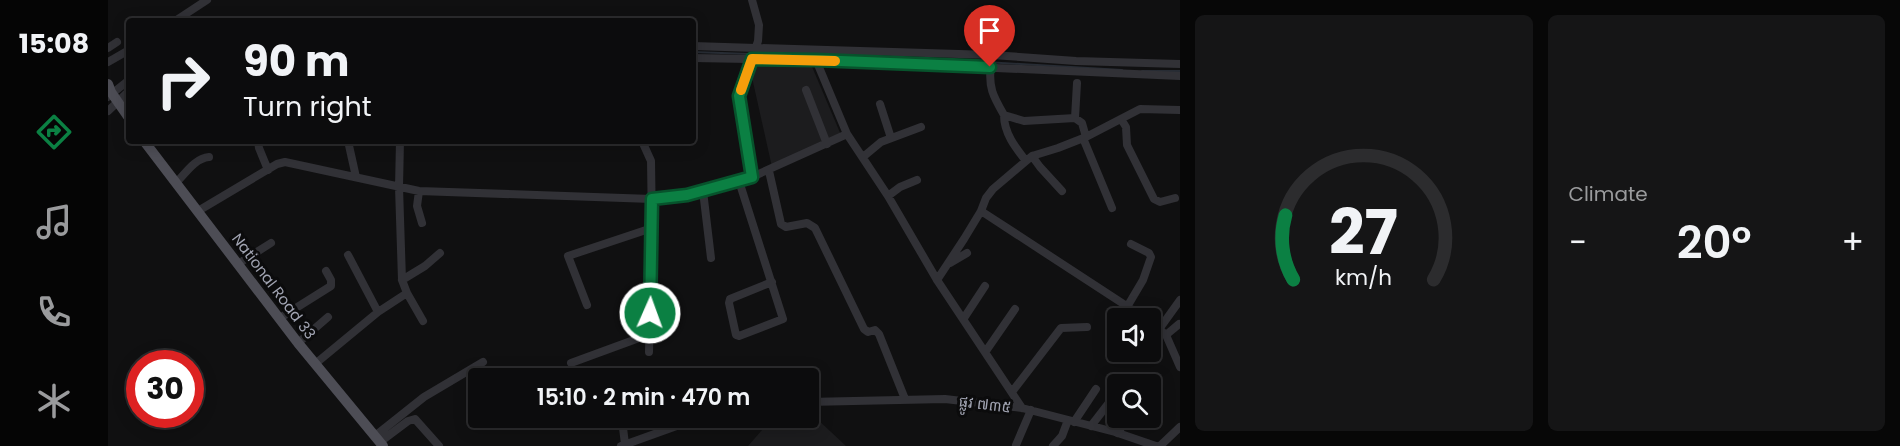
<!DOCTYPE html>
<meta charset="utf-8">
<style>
:root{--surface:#0c0c0d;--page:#151516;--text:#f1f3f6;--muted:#9a9b9d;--line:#2c2c2e;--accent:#0b8043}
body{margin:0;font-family:Poppins,"Noto Sans Khmer",sans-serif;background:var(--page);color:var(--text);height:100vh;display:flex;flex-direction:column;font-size:22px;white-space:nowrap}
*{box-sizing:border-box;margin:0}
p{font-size:20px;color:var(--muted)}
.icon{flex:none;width:33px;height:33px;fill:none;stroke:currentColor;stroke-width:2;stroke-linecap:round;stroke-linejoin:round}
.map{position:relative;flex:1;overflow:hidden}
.sheet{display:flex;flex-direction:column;gap:15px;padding:15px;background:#070707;width:720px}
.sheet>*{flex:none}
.top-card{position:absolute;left:18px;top:18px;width:570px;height:126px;border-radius:6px;box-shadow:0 3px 15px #0003,0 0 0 2px var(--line);background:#0c0c0d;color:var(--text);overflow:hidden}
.buttons{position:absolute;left:999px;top:308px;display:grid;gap:12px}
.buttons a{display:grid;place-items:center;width:54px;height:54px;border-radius:6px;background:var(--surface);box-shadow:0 3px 15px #0003,0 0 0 2px var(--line);font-size:30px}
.speed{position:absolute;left:18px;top:350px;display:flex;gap:12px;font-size:30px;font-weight:700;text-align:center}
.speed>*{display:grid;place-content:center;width:78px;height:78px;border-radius:50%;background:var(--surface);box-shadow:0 3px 15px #0003,0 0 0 2px var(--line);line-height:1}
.speed .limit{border:9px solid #d22;background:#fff;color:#111}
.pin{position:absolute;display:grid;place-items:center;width:51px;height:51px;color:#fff;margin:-62px -26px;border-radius:50% 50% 50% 0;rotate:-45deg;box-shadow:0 0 6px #0007}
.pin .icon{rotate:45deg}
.me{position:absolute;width:66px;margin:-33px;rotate:2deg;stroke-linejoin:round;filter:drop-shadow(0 0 4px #0008)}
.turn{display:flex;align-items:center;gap:21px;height:126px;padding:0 18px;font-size:27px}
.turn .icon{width:78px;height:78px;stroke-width:2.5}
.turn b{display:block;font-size:42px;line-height:51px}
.big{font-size:45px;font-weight:600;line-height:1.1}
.sheet .card{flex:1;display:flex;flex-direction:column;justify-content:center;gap:9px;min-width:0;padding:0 21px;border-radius:9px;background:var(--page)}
.sheet .dial{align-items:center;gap:0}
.dial svg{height:156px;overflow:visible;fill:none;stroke:var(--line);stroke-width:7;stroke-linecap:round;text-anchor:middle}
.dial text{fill:var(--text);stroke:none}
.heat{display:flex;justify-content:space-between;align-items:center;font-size:33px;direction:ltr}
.sheet .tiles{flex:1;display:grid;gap:15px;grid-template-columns:repeat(2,1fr)}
.trip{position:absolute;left:360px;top:368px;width:351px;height:60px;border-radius:6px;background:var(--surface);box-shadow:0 3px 15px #0003,0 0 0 2px var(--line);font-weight:600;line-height:60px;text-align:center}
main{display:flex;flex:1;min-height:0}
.menu{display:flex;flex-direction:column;width:108px;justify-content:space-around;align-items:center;background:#050505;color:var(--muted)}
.menu .icon{width:42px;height:42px}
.menu .current{color:var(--accent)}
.menu b{font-size:27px;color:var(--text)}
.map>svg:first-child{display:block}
.built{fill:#1c1c1e}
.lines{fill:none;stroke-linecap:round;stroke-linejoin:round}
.stream{stroke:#272c34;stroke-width:2}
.minor{stroke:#313136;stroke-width:8}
.major{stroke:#4d4d55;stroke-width:10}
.route-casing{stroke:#07532c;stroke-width:15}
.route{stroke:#0b8043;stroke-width:10}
.slow{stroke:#f59e0b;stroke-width:10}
.labels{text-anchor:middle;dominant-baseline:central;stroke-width:6;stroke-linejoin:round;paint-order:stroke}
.street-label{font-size:15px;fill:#a1a4b2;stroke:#0b0b0c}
</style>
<main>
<nav class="menu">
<b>15:08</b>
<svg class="icon current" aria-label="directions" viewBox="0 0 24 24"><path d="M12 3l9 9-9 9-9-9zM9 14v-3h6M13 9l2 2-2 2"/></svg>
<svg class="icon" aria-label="music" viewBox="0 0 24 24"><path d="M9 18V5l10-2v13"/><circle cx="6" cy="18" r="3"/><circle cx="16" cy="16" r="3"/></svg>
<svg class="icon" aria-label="phone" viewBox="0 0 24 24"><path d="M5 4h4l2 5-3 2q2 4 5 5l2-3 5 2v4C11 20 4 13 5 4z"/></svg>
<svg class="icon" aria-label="climate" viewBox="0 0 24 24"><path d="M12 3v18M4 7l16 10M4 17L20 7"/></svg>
</nav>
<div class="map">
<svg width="1072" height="446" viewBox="0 0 1072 446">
<rect width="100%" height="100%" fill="#101011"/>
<!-- built -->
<path class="built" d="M648 61 702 62 733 135 664 167 643 73Z
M707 417 738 446H640L662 421Z"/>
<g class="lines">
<!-- stream -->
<path class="stream" d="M585 52 642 54
M648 54 877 62 1014 70
M1034 71H1072"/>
<!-- minor -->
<path class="minor" d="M644 0 651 25 650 41 631 96 644 177
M67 21 99 0
M585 46 884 55 968 61 1072 64
M0 48 9 42
M585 58 708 60
M0 62 21 50
M883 65C880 87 885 96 896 115L916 121 967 118 974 123 978 137
M698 90 719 144
M0 97 21 80
M772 104 783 138
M0 111 21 91
M896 115C896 133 907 147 918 161
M967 118 969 83
M1013 119 1018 127 1019 145 1046 199 1052 202 1067 198
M739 134 708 60 1072 76
M975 138 1004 208
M150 141 151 148 160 170
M240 141 248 177
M292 141 291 187 294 280 299 293 315 321
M534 141 543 161 544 228 541 352
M924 156 932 167 954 191
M755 157 773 142 813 127
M661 171 673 224 678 227 699 223 707 228 756 329 760 332 767 330 771 334 797 399
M631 181 675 319 631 336 628 335 621 303 622 299 664 282
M68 183C77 174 87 158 101 157
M311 191 309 206 314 223
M595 191 603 258
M780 196 792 187 809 180
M90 211 169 164 177 162 311 191 544 199 579 195 644 177 739 134 780 196 829 280 914 408
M873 211 1037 318
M240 255 270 312
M842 263 859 253
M130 264 163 243
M294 280 317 266 332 253
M829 280 856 239 873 211 878 198 885 189 924 156 950 148 978 137 1032 109 1072 110
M479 305 460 256 544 228
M1019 307 1035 280 1043 257 1041 253 1023 244
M172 318 223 286V280L218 271
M856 318 877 286
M1042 321 1058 335 1072 367
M1052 328 1072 300
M1058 335 1071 324
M190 343 220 317
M878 351 907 309
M463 363 542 334
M207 364 270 312 299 293
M904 392 953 328 979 327
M700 402 837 399 914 408 1007 432 1048 446
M509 417 515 428 517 444
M966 422 988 389
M983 426 1007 395
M1009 433 1022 417
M267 436 316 397 375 362
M272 442 300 421 307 419 331 446
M908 445 923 410
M513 446 577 423 608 417
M945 446 954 436 960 420
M1052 446 1072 427"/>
<!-- major -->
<path class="major" d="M0 84 3 92 21 118
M36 141 190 343 275 446"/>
</g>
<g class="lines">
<!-- route casing -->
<g class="route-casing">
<path id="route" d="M542 313 544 199 579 195 644 177 631 96 644 59 708 60 882 67"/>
</g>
<!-- route -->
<use href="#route" class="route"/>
<!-- slow -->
<path class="slow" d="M633 90 644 59 727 61"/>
</g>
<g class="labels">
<!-- street labels -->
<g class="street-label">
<text transform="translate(166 286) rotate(53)">National Road 33</text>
<text transform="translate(877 404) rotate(7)">ផ្លូវ ៧៣៥</text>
</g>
</g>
</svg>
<div class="buttons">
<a><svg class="icon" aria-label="sound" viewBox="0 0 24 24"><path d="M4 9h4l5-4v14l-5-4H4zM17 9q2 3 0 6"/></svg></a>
<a><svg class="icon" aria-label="search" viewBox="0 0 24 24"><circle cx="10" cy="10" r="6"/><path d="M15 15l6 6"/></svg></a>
</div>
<div class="speed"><div class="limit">30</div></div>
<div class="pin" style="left:882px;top:67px;background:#d93025"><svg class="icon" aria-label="arrive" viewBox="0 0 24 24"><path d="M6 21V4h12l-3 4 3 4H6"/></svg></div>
<svg class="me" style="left:542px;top:313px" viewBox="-20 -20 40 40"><circle r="17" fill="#0b8043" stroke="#fff" stroke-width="3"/><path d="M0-11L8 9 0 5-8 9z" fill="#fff"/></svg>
<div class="trip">15:10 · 2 min · 470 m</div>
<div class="top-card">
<div class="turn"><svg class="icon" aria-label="right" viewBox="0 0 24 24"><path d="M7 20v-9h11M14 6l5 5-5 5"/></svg><div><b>90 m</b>Turn right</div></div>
</div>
</div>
<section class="sheet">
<div class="tiles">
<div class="card dial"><svg viewBox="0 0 100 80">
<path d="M14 69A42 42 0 1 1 86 69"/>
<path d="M14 69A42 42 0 0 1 10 36" stroke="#0b8043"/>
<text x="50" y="56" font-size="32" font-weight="700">27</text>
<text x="50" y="72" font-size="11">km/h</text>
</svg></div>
<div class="card"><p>Climate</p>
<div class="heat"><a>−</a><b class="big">20°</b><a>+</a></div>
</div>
</div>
</section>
</main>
